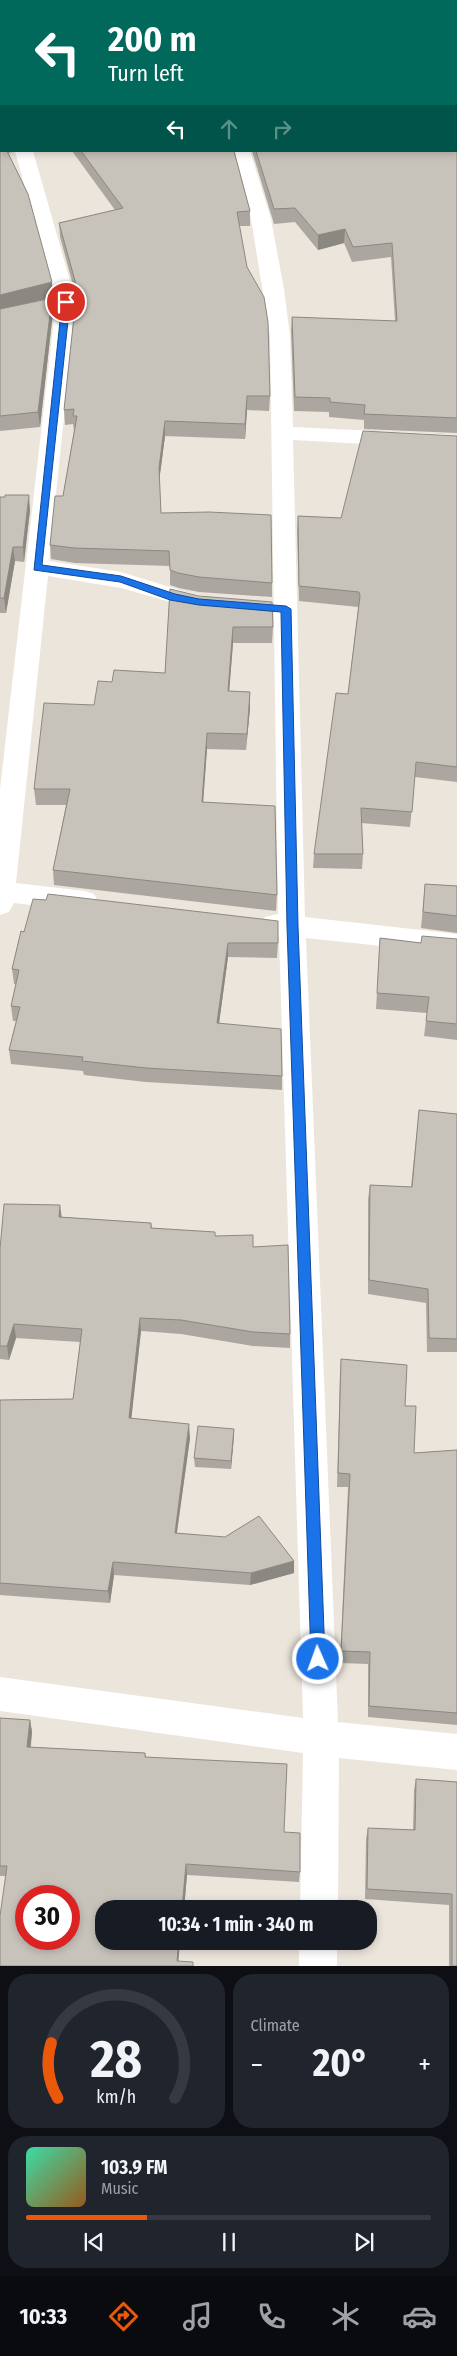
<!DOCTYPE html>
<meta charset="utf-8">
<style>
:root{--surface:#171b24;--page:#20242c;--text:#f1f3f6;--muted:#9ea1a6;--line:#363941;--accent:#ea580c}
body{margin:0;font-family:"Fira Sans Condensed",sans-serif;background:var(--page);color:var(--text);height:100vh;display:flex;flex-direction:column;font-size:19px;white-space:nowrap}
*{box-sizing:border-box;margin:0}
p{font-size:16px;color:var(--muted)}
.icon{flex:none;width:28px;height:28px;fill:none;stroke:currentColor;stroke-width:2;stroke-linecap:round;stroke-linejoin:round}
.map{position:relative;height:1966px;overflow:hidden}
.details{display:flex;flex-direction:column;gap:8px;padding:8px;background:#0d0f14;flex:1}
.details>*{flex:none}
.banner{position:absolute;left:0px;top:0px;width:458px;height:152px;box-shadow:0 2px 8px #0003;background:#00695c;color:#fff;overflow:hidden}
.speed{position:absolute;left:15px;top:1885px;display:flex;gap:10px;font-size:25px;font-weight:700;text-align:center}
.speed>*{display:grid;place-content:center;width:65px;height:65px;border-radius:50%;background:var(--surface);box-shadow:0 2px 8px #0003;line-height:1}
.speed .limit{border:8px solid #d22;background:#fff;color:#111}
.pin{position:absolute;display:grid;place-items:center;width:42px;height:42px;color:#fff;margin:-21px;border:2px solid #fff;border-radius:50%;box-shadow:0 1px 5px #0007}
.me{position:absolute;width:55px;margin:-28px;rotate:358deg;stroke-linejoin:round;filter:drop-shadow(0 0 4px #0008)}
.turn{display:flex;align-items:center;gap:18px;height:105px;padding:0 25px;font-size:22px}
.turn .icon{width:65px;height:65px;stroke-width:2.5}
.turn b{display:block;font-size:35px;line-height:42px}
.lanes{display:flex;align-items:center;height:48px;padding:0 25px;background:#0003;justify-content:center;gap:25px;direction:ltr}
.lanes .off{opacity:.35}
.big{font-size:38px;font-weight:700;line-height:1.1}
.details .widget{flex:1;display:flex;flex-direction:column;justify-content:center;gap:8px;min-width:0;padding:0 18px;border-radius:20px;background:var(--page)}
.details .dial{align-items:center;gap:0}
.dial svg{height:130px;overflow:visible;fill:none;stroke:var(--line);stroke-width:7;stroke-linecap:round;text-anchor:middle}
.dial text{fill:var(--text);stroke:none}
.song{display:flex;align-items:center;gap:15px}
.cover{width:60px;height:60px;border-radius:8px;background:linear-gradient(135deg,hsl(160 70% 55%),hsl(30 70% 35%))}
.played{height:5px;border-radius:2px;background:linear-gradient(90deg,var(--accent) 30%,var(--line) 30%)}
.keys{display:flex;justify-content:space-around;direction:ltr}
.heat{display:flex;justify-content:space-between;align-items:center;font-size:28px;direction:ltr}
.details .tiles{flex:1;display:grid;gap:8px;grid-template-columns:1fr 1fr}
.widget:last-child{grid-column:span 2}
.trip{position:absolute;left:95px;top:1900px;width:282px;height:50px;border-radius:20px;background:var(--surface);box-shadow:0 2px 8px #0003;font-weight:700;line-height:50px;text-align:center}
.dock{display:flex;height:80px;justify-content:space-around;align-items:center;background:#090b0e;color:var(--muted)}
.dock .icon{width:35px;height:35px}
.dock .current{color:var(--accent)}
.dock b{font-size:22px;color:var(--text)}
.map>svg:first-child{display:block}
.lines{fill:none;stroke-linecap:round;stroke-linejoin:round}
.minor{fill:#fff;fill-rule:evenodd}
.wall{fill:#aba7a0}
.shaded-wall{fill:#8b8882}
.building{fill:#c7c2ba;stroke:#8b8882;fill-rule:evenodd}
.route{fill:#1a73e8;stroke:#114b97}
</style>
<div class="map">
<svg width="457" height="1966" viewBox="0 0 457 1966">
<rect width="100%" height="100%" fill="#ece5db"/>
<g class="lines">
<!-- minor -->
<path class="minor" d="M161 0H179L180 1H162Z
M372 0H390L391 1H373Z
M0 3H1V13H0Z
M15 151H33L76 302 49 561 121 572 186 592 214 598 218 603 214 608 206 611 195 609 121 588 48 576 16 883 85 891 94 894 98 901 94 908 85 911 14 903 9 912 0 915V789L56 302Z
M232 151H250L271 219 284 289 290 336 293 427 457 435V449L293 440 305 917 457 934V954L306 938 338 1722 457 1734V1770L339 1758 338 1909H300L303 1753 0 1711V1677L303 1718 279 935 265 931 262 924 265 917 278 914 270 336 251 219Z
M299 1941H337V1966H299Z"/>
</g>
<!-- wall -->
<path class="wall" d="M418 0H457V55L456 54V1H419Z
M0 54 13 152 8 153 53 297 18 305 52 298 53 312 40 427 0 431V74H1V72L0 73Z
M456 56 457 57V114L456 113Z
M457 135V433L364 429V420L329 417V412L294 411 291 331 292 317 395 321 391 257 352 262 344 243 318 250 295 222 274 224 252 151H456Z
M72 151H234L250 211V226H239L270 396 269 411 247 410 245 439 165 436 159 481 161 513 272 583V597L199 592 179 588 170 585V566L75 563 51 559 50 545 63 496 74 431 73 424 65 425 64 410 76 296 60 237 59 223 115 210Z
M457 436V782L415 777 410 827 361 823 363 854 362 869 313 868 314 854 348 694 358 609V607L299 601 297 531 298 516 341 518Z
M0 497 30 510 24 562 15 561 6 613H0V615Z
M170 589 273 627 272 643H233L229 691 250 692V708L246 750 207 749 203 802 277 895 276 911 54 885 53 870 66 805H36L34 789 94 705 112 682 165 673Z
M425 884 457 886V933L421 928Z
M21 931 278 943 277 958 228 957 219 1024 282 1076V1090L146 1082 84 1075 83 1071 11 1064 9 1050 16 1021H13L11 1006 16 984H14L12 969Z
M380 938 421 943 457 939V1040L424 1036 427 1013 376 1009Z
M419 1110 457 1114V1352H427L426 1303 368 1294V1199L370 1185 411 1187Z
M61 1217 151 1223 152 1228 215 1236 253 1247 290 1334V1348L253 1346 181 1334 141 1331 131 1418 190 1438 177 1533 294 1561V1573L250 1585 114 1575 110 1603 0 1595V1400L73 1399 80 1342 16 1338 9 1360 0 1359V1249Z
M341 1359 405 1406 414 1453 457 1450V1725L368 1717V1664L340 1663 348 1487H337L340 1373Z
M234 1429 231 1469 195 1467 194 1458Z
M0 1718 30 1720 32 1732 31 1747 145 1753 146 1757 284 1832 300 1872 299 1882 187 1875 184 1909H104V1941H180L178 1961 0 1966 6 1876H0Z
M416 1779 457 1782V1966H449V1905L365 1899 366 1839 368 1828 413 1830 414 1790Z"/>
<!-- shaded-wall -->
<path class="shaded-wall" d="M345 229 344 243 318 250V235Z
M52 282 53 297 0 310V295Z
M52 298 53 312 40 427 38 412Z
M247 396V410L245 439V424Z
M165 421V436L159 482V468Z
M29 495 30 510 24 562 23 547Z
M13 547 15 561 6 613 4 598Z
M233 627V643L228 707V691Z
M250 692V708L246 750 247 734Z
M207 733V749L202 818V802Z
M228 943V957L217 1038V1023Z
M60 1205 62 1219 59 1217Z
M140 1318 141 1331 130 1431 129 1418Z
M14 1324 16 1338 9 1360 7 1346Z
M189 1424 190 1438 175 1545V1533Z
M234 1429V1437L231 1469V1461Z
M294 1561V1573L250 1585 251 1573Z
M113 1562 114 1575 110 1603 108 1591Z
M30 1720 32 1732 29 1758 27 1747Z
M186 1864 187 1875 184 1909H182Z
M179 1941H180L178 1966 177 1961Z"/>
<!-- building -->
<path class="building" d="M203 0H370L372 1H198Z
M429 0H457V40L456 39V1H429Z
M0 54H1V71L0 60Z
M456 56 457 57V98L456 97Z
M0 74H1V151H7L28 194 52 282 0 295Z
M456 134 457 135V418L364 414 365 405 330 402V398L295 397 292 317 397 321 392 243 353 247 345 229 318 235 295 208 274 209 256 151H456Z
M81 151H234L250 211 237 212 247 267 264 297 268 322 270 396H247L245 424 165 421 159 468 161 513 209 512 271 515 272 583 199 577 178 573 170 570 169 551 74 548 50 545 55 496H63L77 416H73L74 409 64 410 77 288 59 223 123 208Z
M52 298 38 412 0 416V309Z
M363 431 457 436V767L416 762 412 812 361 808 363 854H314L336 693 348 694 360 596 359 592 299 586 298 516 341 518Z
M5 495H29L23 547H13L4 598H0V497H5Z
M170 589 199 596 272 602 273 627H233L228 691 250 692 247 734 207 733 202 802 275 806 277 895 53 870 70 789H34L44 703 94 705 98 681 112 682 114 670 165 673Z
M425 884 457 886V916L423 912Z
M48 894 278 921V943H228L217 1023 281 1029 282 1076 146 1068 82 1061 83 1057 9 1050 20 1007 11 1006 19 970 12 969 21 931 24 932 33 899 46 900Z
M422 936 457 939V1024L426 1021 429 997 377 993 380 938 421 943Z
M419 1110 457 1114V1339L429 1338 428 1289 369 1280 370 1185 412 1187Z
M4 1204 60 1205 59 1217 151 1223V1228L215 1232V1236L253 1235V1247L288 1245 290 1334 253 1332 181 1320 140 1318 129 1418 189 1424 175 1533 225 1537 259 1516 294 1561 251 1573 113 1562 108 1591 0 1583V1400L73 1399 82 1329 14 1324 7 1346H0V1249Z
M341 1359 407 1365 405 1406H416L414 1453 457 1450V1713L369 1706 370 1652 341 1651 350 1474 338 1473Z
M198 1426 234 1429 231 1461 194 1458Z
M0 1718 30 1720 27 1747 145 1753V1757L287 1764 284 1832 300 1833V1872L186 1864 182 1909H104V1941H179L177 1961 193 1962V1966H0V1916L7 1866H0ZM26 1896H69V1939H26Z
M416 1779 457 1782V1966H452V1894L367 1889 368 1828 415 1830Z"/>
<!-- route -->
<path class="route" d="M66 299 70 302 42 565 121 576 175 594 199 599 286 606 291 609 298 926 325 1659 323 1664 318 1666 313 1664 311 1659 287 926 281 612 199 605 170 600 120 582 34 570 62 302Z"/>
</svg>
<div class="speed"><div class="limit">30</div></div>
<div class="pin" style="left:66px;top:302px;background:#d93025"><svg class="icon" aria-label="arrive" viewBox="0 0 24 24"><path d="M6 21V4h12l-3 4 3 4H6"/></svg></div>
<svg class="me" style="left:318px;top:1659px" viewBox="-20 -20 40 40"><circle r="17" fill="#1a73e8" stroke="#fff" stroke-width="3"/><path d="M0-11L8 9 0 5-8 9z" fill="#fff"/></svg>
<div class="trip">10:34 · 1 min · 340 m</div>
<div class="banner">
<div class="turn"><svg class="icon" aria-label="left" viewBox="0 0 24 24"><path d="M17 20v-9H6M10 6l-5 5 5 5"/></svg><div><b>200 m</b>Turn left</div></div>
<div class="lanes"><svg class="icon" aria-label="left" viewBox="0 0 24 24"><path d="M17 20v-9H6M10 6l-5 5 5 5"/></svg><svg class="icon off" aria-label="ahead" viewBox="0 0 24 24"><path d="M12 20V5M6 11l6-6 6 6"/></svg><svg class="icon off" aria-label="right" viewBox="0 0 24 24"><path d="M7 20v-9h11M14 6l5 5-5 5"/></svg></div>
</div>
</div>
<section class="details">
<div class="tiles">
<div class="widget dial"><svg viewBox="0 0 100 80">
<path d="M14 69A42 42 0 1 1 86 69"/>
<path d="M14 69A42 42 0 0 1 10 35" stroke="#ea580c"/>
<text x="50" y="56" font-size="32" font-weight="700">28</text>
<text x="50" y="72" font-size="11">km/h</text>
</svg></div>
<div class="widget"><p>Climate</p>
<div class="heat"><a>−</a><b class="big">20°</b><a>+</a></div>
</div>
<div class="widget">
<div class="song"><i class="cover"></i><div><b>103.9 FM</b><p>Music</p></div></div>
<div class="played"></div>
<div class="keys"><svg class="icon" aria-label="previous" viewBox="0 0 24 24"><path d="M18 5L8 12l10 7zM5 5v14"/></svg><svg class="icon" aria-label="pause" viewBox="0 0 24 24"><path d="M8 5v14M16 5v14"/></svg><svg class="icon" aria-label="next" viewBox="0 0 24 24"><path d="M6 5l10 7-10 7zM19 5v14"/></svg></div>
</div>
</div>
</section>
<nav class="dock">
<b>10:33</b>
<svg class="icon current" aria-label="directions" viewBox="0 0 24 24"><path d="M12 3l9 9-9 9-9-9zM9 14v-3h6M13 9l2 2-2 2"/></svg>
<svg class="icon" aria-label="music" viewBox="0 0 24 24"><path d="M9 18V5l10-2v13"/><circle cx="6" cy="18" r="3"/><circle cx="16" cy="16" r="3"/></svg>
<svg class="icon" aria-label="phone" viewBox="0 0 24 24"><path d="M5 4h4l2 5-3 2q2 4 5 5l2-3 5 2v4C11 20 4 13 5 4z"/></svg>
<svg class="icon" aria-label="climate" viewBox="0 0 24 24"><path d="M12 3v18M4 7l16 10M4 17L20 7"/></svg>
<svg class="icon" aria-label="car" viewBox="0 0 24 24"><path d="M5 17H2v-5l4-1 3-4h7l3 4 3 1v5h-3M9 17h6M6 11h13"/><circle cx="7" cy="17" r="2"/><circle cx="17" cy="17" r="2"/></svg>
</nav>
